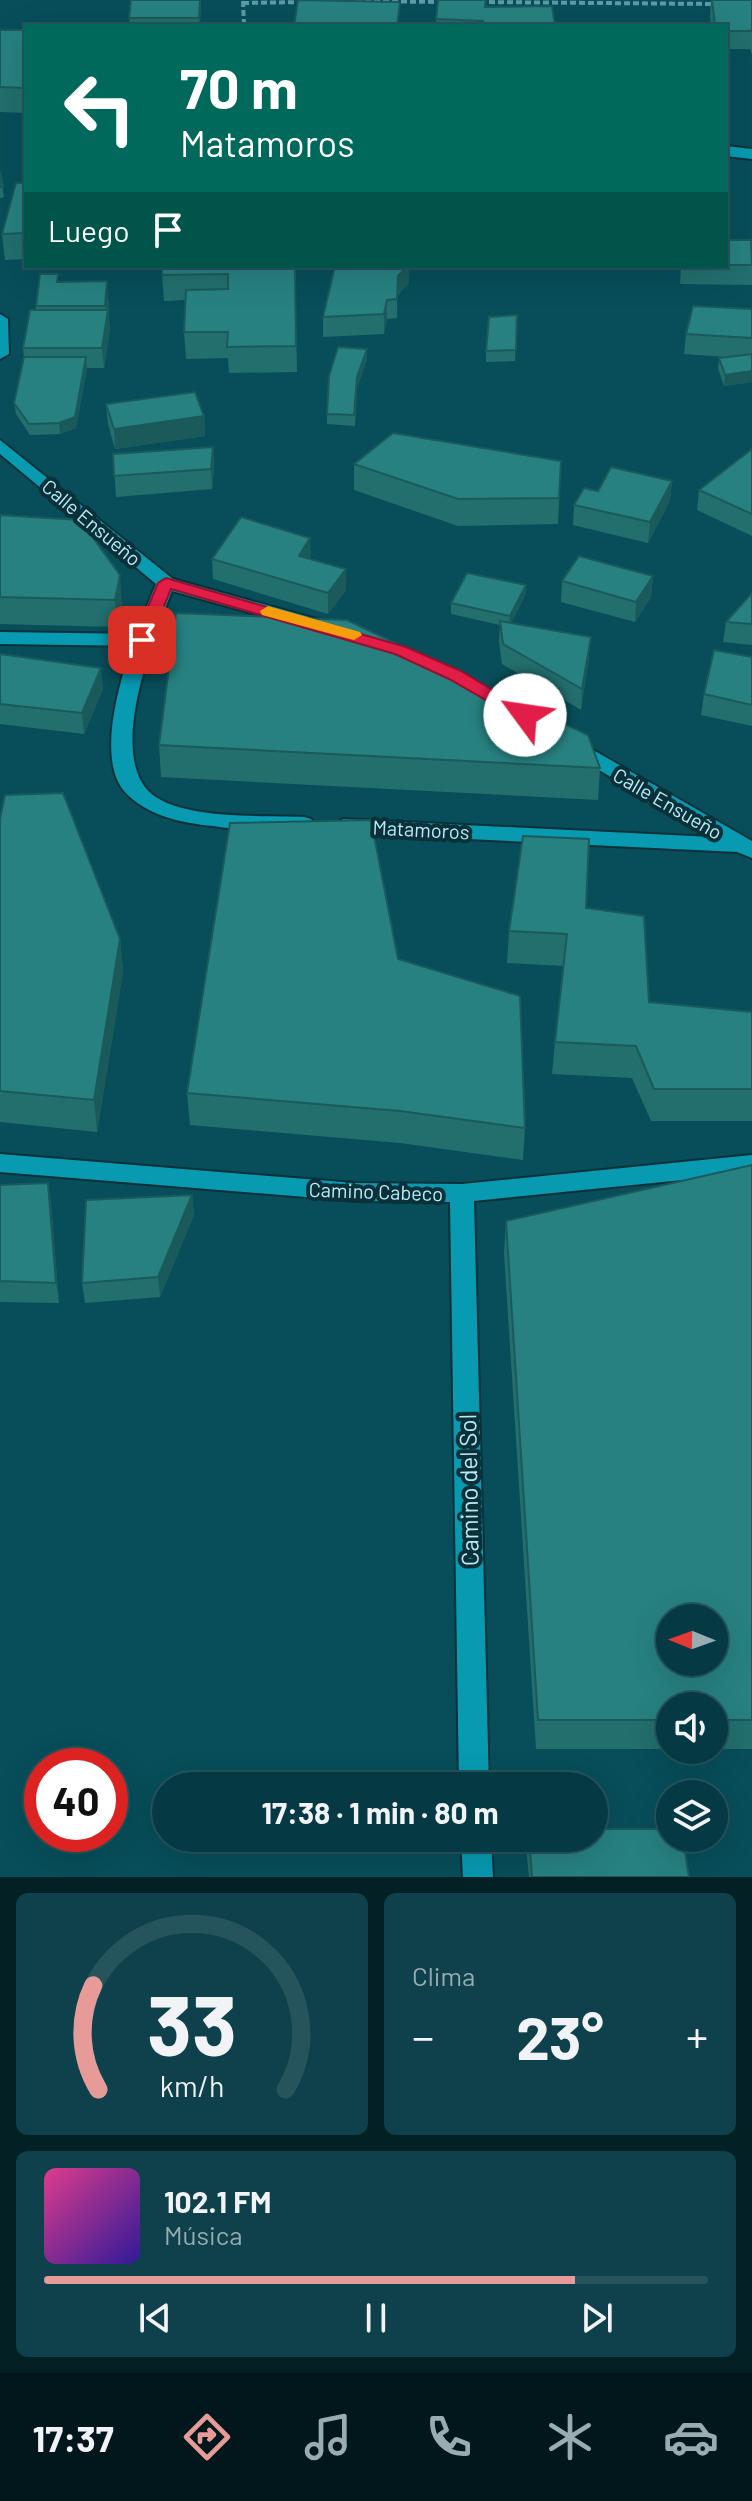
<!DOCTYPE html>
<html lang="es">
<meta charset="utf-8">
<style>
:root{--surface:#053a44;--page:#0e414b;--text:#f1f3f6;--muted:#97adb2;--line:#26545d;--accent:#e69b98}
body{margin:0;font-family:Barlow,sans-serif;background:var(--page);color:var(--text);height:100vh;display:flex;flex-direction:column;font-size:30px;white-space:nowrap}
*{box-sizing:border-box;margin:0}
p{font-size:26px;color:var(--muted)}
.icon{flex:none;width:44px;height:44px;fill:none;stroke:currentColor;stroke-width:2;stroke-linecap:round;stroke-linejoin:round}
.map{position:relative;height:1877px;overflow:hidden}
.drawer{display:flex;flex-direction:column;gap:16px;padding:16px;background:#032025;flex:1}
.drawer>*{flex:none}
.banner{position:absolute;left:24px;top:24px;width:704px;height:244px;border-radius:0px;box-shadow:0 8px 32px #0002,0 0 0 2px var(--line);background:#00695c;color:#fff;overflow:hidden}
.needle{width:52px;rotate:271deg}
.buttons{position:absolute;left:656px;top:1604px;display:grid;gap:16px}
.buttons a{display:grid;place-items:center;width:72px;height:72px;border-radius:50%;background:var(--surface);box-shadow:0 8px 32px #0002,0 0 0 2px var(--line);font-size:40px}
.speed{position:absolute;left:24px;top:1748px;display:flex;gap:16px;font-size:40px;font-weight:700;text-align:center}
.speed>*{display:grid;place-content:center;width:104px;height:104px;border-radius:50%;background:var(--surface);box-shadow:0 8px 32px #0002,0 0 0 2px var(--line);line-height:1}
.speed .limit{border:12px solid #d22;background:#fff;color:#111}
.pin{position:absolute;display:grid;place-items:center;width:68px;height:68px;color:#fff;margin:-34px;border-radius:16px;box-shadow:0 4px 12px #0006}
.me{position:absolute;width:88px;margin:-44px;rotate:301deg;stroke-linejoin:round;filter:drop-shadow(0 0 6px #0008)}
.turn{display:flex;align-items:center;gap:28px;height:168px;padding:0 24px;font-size:36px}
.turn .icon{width:104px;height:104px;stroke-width:2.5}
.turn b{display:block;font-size:56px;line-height:68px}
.then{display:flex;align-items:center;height:76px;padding:0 24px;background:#0003;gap:16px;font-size:30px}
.big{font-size:60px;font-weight:700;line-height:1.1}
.drawer .widget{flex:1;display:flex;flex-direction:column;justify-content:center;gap:12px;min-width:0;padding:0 28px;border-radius:12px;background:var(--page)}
.drawer .dial{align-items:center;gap:0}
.dial svg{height:208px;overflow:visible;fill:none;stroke:var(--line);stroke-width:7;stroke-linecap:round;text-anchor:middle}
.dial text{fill:var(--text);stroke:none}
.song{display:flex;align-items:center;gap:24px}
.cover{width:96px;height:96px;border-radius:12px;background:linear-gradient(135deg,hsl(330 70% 55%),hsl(250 70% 35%))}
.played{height:8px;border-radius:4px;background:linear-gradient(90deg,var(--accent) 80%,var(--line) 80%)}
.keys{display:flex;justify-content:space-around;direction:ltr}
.heat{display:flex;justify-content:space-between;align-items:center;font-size:44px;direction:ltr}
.drawer .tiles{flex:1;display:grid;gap:16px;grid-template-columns:1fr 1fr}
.widget:last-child{grid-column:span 2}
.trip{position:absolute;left:152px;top:1772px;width:456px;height:80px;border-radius:40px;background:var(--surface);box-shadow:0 8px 32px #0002,0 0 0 2px var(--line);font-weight:700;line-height:80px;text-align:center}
.menu{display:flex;height:128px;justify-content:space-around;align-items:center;background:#02171b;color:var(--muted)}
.menu .icon{width:56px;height:56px}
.menu .on{color:var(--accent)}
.menu b{font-size:36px;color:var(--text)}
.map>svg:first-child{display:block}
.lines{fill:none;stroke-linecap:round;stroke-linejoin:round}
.minor-casing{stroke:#0a3139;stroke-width:4}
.tertiary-casing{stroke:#0a3139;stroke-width:4}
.path{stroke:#5c9aa6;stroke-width:4;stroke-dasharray:6 3;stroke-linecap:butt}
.minor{fill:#079ab1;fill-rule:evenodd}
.tertiary{fill:#079ab1;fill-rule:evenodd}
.wall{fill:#226f6e}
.shaded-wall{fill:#1b5a5a}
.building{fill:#278180;stroke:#1b5a5a;stroke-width:2;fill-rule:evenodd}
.route{fill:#e11d48;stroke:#92132f;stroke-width:2}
.slow{fill:#f59e0b}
.labels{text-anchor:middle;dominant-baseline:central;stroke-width:8;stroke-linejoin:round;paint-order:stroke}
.street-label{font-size:20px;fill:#b8ebf7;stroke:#0a3139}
.near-street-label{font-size:24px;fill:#b8ebf7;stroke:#0a3139}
</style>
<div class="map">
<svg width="752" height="1877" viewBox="0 0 752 1877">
<rect width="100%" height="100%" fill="#074e5a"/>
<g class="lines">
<!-- minor casing -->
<g class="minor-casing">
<path id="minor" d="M726 146 752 149V159L726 156Z
M0 314 8 319 9 354 0 359Z
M0 632 142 634 152 640 142 646 0 644Z
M0 1154 355 1183 462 1184 752 1155V1173L474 1201 489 1786H459L450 1202 355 1201 0 1172Z
M461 1838H491L493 1877H463Z"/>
</g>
<!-- tertiary casing -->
<g class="tertiary-casing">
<path id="tertiary" d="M0 440 173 579 327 622 330 626 320 632 172 591C154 636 105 758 153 795 186 820 263 815 304 817L311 819 315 824 311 829C283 837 242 830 213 826 182 823 146 816 124 791 88 747 137 629 156 584L0 454Z
M574 739 752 841V858L737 852 343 833 332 826 343 819 712 837 567 751 564 746 567 741Z"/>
</g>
<!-- path -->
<path class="path" d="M243 1 244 26
M356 1 442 2
M480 2 718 4
M243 3 302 2"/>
<!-- minor -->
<use href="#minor" class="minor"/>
<!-- tertiary -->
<use href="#tertiary" class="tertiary"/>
</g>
<!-- wall -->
<path class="wall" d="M131 0H201L200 26H129Z
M711 0H752V55L750 49H726V26H711L710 15Z
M486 7 555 26H436V19Z
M0 30H26V113L0 112Z
M0 171 4 197 0 198Z
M26 183V259L5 260 2 234Z
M726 240 752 249V285L680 284 681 266H726Z
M295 266 297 372 229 373 228 358 186 359 184 332 185 300 164 301 162 275Z
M335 266H447V269L409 270V283L397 296V318L387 319 384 334 323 337V317Z
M59 282 109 301 108 310 110 329 104 368H87L76 428 60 434 30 435 16 414 14 403 24 357 23 348 36 310V306Z
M752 309V382L724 386 718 368 719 358 727 357 684 354 686 334Z
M517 315 515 361 486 362V351Z
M367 359 357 388 355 426 327 424V414Z
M106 404 204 416 205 436 115 449 108 424Z
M213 447 214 467 212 489 116 497 113 454Z
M752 449V536L697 510 699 490Z
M561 461 558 524 458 526 354 490V464Z
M672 481 670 501 648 543 573 525 574 505 598 491Z
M0 515 122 602 117 627 0 624Z
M212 559H310L346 569V590L328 614 213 579Z
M653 576 651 597 635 622 561 602 562 581Z
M526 585 525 596 511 623 589 657 581 710 502 664 499 642 500 625 451 614V603Z
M752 593V645L723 642 726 622Z
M0 654 103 689 84 734 0 724Z
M752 657V726L701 715 704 694Z
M159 745 600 768 598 800 161 777Z
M0 819 120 939 123 972 97 1132 0 1122Z
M586 908 649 1002 752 1012V1121H651L632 1078 552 1074 555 1042 564 966 507 963 509 931Z
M398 959 525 1128 523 1160 400 1143 190 1125 187 1093Z
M752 1165V1749H714V1706H670V1749H536L504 1253 506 1221Z
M48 1183 51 1204 59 1303 0 1302V1185Z
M192 1195 194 1215 160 1297 85 1303 82 1283Z
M527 1838H594L689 1877H529L526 1847Z"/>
<!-- shaded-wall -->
<path class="shaded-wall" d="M200 0H201L200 26H199Z
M407 266H409V283L397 296V318L398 276Z
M107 281 110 329 104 368 102 348 106 321 105 306Z
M387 300V319L384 334V314Z
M367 349V359L357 388 355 426 357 377Z
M86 357 87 368 76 428 60 434 59 423Z
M752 371V382L724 386 725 375Z
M204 416 205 436 115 449 114 429Z
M213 447 214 467 212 489 211 469Z
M672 481 670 501 648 543 650 522Z
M310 538 311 558 300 576 299 556Z
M346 569V590L328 614V593Z
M120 575 122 602 117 627 115 600Z
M653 576 651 597 635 622 636 602Z
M526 585 525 596 509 627 510 616Z
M591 637 589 657 581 710 582 689Z
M101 668 103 689 84 734 82 713Z
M120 939 123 972 97 1132 94 1100Z
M48 1183 51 1204 59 1303 56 1283Z
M192 1195 194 1215 160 1297 158 1277Z"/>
<!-- building -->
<path class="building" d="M131 0H200L199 18H129Z
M298 0 400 2 397 26H294Z
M438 0H486L485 7 552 6 555 26 484 25 483 21 436 19Z
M712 0H752V31H726V26H715Z
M0 30H26V88L0 87Z
M0 171 3 187H0Z
M16 183H26V233L2 234Z
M726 240H751L752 265H726Z
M162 266H295L296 346 227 347 228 332H184L186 290 228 289V274L162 275Z
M335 266H407L398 276 397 299 387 300 384 314 323 317Z
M40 274H58L57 282 107 281 105 306H36Z
M693 306 752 309V338L686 334Z
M30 310H108L102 348H23Z
M517 315 516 350 486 351 489 317Z
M338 347 367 349 357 377 354 415 327 414 329 376Z
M752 354V371L725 375 719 358Z
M24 357H86L75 417 59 423 29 424 14 403Z
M195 392 204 416 114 429 106 404Z
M393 433 561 461 559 498 458 499 354 464Z
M213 447 211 469 114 476 113 454Z
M752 449V514L699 490Z
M611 467 672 481 650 522 574 505 584 488 598 491Z
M0 515 80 520 120 575 115 600 0 597Z
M241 517 310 538 299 556 346 569 328 593 212 559Z
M579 556 653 576 636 602 562 581Z
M467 573 526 585 510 616 451 603Z
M752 593V624L726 622Z
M176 613 347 620 588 735 600 768 159 745Z
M500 621 591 637 582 689 503 644Z
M714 650 752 657V705L704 694Z
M0 654 101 668 82 713 0 704Z
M63 793 120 939 94 1100 0 1091V819L5 795Z
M371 820 398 959 520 996 525 1128 400 1111 187 1093 230 823Z
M523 836 589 839 586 908 644 916 649 1002 752 1012V1089H654L636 1046 555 1042 567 934 509 931Z
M752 1165V1720H714V1706H670V1720H538L506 1221ZM670 1618H714V1662H670Z
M48 1183 56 1283 0 1281V1185Z
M192 1195 158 1277 82 1283 86 1200Z
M594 1829H670V1838H683L689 1877H532L529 1838H594Z"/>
<!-- route -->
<path class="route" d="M166 578 406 647 461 671 534 715 525 720 519 719 449 679 395 654 171 589 150 640 142 645 136 643 134 640 158 583Z"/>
<!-- slow -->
<path class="slow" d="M268 606 360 632 362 635 354 640 262 615 260 611Z"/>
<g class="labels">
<!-- street labels -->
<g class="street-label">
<text transform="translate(92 522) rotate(40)">Calle Ensueño</text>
<text transform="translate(668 803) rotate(30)">Calle Ensueño</text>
<text transform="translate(421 829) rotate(3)">Matamoros</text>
<text transform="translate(376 1191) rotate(2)">Camino Cabeco</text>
</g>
<!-- near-street labels -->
<g class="near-street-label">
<text transform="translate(468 1490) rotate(-91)">Camino del Sol</text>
</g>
</g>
</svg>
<div class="buttons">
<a><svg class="needle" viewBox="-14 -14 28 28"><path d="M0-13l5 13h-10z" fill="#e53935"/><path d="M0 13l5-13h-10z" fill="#97adb2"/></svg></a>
<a><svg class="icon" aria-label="sound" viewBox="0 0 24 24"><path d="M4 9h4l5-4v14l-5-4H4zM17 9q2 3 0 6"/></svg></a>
<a><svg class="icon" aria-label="layers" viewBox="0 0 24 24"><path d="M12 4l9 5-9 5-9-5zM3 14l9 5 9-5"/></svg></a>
</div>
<div class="speed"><div class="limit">40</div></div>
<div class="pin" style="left:142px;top:640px;background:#d93025"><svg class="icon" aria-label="arrive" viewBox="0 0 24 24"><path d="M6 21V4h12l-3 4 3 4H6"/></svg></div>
<svg class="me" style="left:525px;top:715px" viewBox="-20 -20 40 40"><circle r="19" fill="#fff"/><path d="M0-13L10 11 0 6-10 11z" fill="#e11d48"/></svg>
<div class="trip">17:38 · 1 min · 80 m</div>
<div class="banner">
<div class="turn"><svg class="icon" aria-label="left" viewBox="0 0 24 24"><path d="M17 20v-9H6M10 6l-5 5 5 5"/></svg><div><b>70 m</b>Matamoros</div></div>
<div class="then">Luego<svg class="icon" aria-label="arrive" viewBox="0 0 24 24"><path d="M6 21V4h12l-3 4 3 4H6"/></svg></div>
</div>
</div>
<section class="drawer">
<div class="tiles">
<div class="widget dial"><svg viewBox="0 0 100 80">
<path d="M14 69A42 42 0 1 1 86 69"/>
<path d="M14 69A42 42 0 0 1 12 29" stroke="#e69b98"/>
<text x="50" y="56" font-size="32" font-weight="700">33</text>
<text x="50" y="72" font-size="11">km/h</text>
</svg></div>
<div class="widget"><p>Clima</p>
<div class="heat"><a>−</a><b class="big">23°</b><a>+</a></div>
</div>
<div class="widget">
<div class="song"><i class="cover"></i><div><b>102.1 FM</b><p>Música</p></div></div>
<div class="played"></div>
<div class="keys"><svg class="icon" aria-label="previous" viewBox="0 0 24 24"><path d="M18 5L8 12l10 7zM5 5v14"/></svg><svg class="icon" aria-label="pause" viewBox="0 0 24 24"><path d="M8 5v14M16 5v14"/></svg><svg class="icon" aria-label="next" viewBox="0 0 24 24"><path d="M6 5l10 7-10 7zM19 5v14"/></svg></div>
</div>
</div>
</section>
<nav class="menu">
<b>17:37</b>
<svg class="icon on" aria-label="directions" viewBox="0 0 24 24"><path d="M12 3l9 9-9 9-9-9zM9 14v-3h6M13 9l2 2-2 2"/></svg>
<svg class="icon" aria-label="music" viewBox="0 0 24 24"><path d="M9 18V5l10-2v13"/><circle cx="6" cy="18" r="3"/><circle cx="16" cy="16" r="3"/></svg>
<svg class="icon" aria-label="phone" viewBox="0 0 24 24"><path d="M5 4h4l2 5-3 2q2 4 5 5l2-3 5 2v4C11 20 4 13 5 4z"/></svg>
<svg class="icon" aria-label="climate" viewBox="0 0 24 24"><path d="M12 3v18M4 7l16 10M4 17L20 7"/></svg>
<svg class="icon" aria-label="car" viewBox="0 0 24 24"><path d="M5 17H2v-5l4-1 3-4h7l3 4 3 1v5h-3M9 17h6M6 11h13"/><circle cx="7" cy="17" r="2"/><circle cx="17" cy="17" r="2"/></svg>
</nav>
